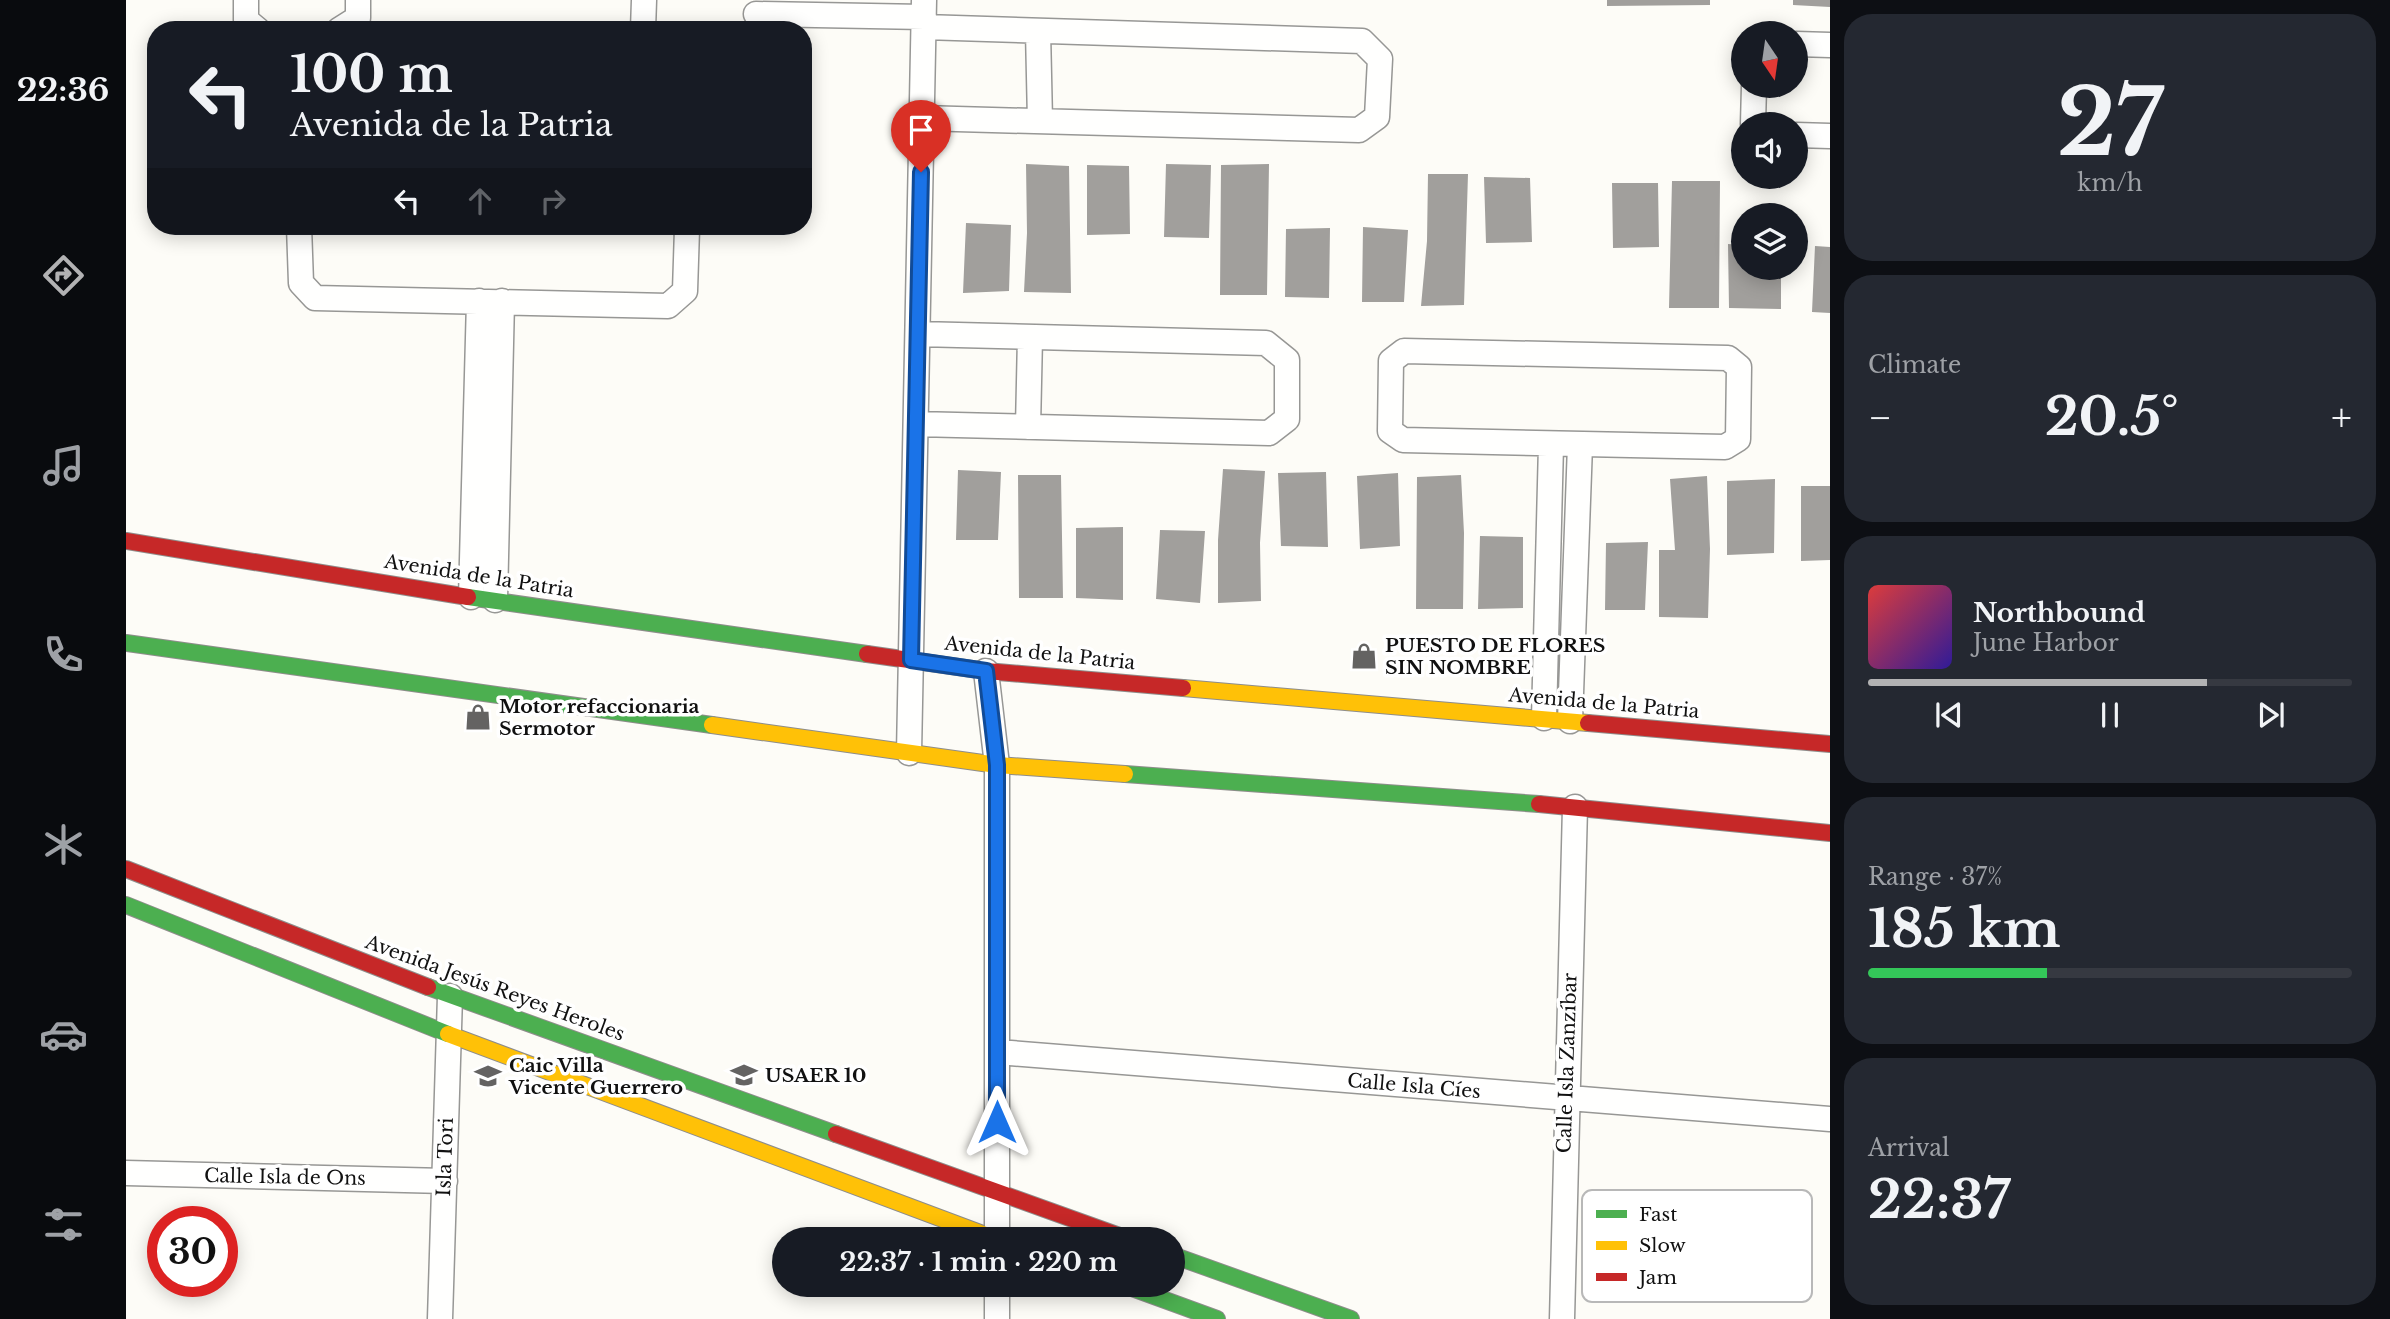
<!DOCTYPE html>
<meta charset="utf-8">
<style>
:root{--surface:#171b24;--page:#242831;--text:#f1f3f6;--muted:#9ea1a6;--line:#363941;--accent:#b2b2b3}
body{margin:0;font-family:"Libre Baskerville",serif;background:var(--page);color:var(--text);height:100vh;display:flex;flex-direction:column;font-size:26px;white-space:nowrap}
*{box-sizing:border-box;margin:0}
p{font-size:23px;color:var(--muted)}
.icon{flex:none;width:38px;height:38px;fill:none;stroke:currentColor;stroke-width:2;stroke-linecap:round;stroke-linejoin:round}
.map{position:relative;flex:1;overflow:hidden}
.details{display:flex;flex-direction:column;gap:14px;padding:14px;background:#0d0f14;width:560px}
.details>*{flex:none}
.top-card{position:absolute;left:21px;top:21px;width:665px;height:214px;border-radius:28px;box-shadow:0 4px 18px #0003;background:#171b24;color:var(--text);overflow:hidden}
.needle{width:46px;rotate:167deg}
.tools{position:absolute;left:1605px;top:21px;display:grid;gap:14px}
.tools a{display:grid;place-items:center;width:77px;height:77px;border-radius:50%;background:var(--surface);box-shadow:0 4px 18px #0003;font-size:35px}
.speed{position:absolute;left:21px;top:1206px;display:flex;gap:14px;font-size:35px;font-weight:700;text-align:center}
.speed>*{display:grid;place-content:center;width:91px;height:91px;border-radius:50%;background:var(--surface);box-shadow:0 4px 18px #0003;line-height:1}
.speed .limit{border:10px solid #d22;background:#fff;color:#111}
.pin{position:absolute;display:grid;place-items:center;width:60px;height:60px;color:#fff;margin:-72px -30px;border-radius:50% 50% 50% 0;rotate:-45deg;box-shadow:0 0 7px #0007}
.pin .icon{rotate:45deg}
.me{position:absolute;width:77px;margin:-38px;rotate:0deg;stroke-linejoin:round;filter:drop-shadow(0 0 5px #0008)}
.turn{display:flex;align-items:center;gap:24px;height:147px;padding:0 28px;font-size:32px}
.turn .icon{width:91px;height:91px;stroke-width:2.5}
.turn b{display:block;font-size:49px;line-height:60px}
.lanes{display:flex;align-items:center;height:66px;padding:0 28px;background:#0003;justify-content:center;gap:35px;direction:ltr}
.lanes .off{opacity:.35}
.big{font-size:52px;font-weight:700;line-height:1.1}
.details .tile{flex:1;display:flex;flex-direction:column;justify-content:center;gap:10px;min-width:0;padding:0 24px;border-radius:28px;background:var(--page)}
.details .dial{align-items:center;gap:0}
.dial b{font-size:91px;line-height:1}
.song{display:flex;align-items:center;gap:21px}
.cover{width:84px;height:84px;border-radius:10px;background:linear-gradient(135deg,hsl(0 70% 55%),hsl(250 70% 35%))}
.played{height:7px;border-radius:4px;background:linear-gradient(90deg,var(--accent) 70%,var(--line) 70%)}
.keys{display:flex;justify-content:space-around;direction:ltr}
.heat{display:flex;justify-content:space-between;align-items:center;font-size:38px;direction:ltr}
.charge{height:10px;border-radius:5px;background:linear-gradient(90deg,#34c759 37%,var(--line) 0)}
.trip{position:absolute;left:646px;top:1227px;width:413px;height:70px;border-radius:35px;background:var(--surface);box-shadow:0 4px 18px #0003;font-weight:700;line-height:70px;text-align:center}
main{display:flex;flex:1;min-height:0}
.menu{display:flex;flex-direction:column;width:126px;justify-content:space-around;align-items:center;background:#090b0e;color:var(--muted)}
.menu .icon{width:49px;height:49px}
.menu .selected{color:var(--accent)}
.menu b{font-size:32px;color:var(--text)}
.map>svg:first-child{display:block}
.building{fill:#a19f9c}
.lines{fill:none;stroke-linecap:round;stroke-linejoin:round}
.street-casing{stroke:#979795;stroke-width:27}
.fast-casing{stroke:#8e8d8b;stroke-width:18}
.slow-casing{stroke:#8e8d8b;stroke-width:18}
.jam-casing{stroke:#8e8d8b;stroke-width:18}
.street{stroke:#fffffe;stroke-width:24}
.fast{stroke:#4caf50;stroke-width:16}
.slow{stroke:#ffc107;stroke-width:16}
.jam{stroke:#c62828;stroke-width:16}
.route-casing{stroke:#114b97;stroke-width:18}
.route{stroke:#1a73e8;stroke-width:12}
.labels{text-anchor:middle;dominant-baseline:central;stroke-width:7;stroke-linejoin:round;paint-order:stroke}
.street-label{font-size:19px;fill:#111;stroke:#fff}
.poi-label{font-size:19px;font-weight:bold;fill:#111;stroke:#fff;text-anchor:start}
.key{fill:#fff;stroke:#b8b8b8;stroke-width:2}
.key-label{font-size:19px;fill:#111}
</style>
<main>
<nav class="menu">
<b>22:36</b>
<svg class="icon selected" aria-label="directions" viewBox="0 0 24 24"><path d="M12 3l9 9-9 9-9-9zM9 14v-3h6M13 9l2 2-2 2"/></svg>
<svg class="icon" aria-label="music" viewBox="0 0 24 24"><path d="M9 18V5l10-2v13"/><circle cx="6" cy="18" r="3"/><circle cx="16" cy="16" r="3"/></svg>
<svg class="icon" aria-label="phone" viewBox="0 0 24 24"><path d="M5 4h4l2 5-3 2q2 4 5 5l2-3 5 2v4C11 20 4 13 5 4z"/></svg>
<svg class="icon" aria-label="climate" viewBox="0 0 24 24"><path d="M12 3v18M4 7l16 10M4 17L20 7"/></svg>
<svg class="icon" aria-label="car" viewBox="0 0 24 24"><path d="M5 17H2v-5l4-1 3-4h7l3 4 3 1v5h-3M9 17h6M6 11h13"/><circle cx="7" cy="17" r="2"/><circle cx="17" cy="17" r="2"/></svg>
<svg class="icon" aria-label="filters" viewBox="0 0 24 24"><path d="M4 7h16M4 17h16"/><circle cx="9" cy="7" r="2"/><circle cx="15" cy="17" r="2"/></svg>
</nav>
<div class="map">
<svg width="1704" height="1319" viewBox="0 0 1704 1319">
<rect width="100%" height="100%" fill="#fdfcf7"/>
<!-- building -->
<path class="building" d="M1481 0H1584V5L1481 6Z
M1667 0H1704V7L1667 5Z
M900 164 943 166 945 293 898 292 901 233Z
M1040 164 1085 165 1083 238 1038 237Z
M1143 164 1141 295H1094L1095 165Z
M961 165 1003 166 1004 234 961 235Z
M1302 174H1342L1338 305 1295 306 1301 241Z
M1358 177 1404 178 1406 242 1360 243Z
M1546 181H1594L1593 308H1543Z
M1486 183H1532L1533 247 1487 248Z
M840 223 885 225 883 291 837 293Z
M1237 227 1282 230 1278 302H1236Z
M1204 228 1203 298 1159 297 1160 229Z
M1602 244 1617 245V268H1655V309L1603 308Z
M1689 246 1704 247V313L1686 312Z
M1097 469 1139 471 1134 543 1135 601 1092 603V540Z
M832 470 875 472 872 540H830Z
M1200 472 1202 547 1155 546 1152 473Z
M1272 473 1274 546 1234 549 1231 476Z
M892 475H935L937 598H893Z
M1335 475 1338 533 1337 609H1290L1291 477Z
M1581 476 1584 549 1582 618 1533 617V550H1549L1544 479Z
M1649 479 1648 553 1601 555V481Z
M1675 486H1704V560L1675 561Z
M997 527V600L950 598V528Z
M1034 530 1079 531 1074 603 1030 599Z
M1354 536 1397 537V608L1352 609Z
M1522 542 1519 610H1479L1480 543Z"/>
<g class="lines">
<!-- street casing -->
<g class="street-casing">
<path id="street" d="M120 0V20L132 30
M630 14 798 17
M213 30 232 18V0
M517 30 518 0
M912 31 914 121
M1670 44 1704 45
M796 118 1233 130 1251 117 1254 59 1236 41 798 27
M1627 124 1628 86
M1670 135 1704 136
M173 226 175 283 189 298 542 306 559 291 561 229 557 226
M1278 351 1602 358 1613 367 1612 439 1599 447 1277 440 1264 431 1265 361Z
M790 424 1143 433 1161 419V360L1140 343 792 334
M902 427 904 337
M345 597 353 301
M369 600 376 301
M860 671 871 765V1239
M1418 718 1425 445
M1444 721 1454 445
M783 753 798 0
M872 1052 1704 1119
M0 1173 319 1181
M314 1319 324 996
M871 1319V1284
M1436 1319 1449 807"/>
</g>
<!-- fast casing -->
<g class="fast-casing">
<path id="fast" d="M342 597 741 654
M0 643 586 725
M999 774 1413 804
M0 905 322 1034
M302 987 710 1134
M1046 1255 1225 1319
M995 1284 1091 1319"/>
</g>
<!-- slow casing -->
<g class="slow-casing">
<path id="slow" d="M1057 688 1462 723
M586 725 871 765 999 774
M322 1034 870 1239"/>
</g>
<!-- jam casing -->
<g class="jam-casing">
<path id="jam" d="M0 541 342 597
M741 654 860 671 1057 688
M1462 723 1704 744
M1413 804 1704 833
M0 869 302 987
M710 1134 1002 1239"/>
</g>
<!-- street -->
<use href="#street" class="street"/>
<!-- fast -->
<use href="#fast" class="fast"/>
<!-- slow -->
<use href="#slow" class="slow"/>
<!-- jam -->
<use href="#jam" class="jam"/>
</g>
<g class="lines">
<!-- route casing -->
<g class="route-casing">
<path id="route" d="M795 172 785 660 860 671 871 765V1122"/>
</g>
<!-- route -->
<use href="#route" class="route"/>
</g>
<!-- icons -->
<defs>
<g id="shop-bare" transform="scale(2.1)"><path d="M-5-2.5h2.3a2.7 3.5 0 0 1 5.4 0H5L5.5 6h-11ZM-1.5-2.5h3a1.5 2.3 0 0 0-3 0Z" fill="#646362" stroke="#fff" stroke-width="2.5" paint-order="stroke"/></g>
<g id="school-bare" transform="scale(2.1)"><path d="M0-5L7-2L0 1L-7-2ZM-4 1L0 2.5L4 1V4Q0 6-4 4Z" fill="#646362" stroke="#fff" stroke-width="2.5" paint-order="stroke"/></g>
</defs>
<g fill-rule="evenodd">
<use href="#shop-bare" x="1238" y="656"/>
<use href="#shop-bare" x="352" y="717"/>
<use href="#school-bare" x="618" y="1075"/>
<use href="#school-bare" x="362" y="1076"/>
</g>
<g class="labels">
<!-- street labels -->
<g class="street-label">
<text transform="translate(353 576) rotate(9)">Avenida de la Patria</text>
<text transform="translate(914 653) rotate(6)">Avenida de la Patria</text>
<text transform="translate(1478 703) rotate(5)">Avenida de la Patria</text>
<text transform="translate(369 988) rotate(20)">Avenida Jesús Reyes Heroles</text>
<text transform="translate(1441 1063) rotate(-88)">Calle Isla Zanzíbar</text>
<text transform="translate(1288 1086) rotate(5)">Calle Isla Cíes</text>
<text transform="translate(319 1157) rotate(-88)">Isla Tori</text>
<text transform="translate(159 1177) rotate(1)">Calle Isla de Ons</text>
</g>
<!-- poi labels -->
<g class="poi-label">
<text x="1259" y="645">PUESTO DE FLORES<tspan x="1259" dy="22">SIN NOMBRE</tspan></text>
<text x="373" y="706">Motor refaccionaria<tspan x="373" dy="22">Sermotor</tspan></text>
<text x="383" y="1065">Caic Villa<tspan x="383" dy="22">Vicente Guerrero</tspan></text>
<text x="639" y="1075">USAER 10</text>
</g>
</g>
<!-- legend -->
<rect x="1456" y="1190" width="230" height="112" rx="10" class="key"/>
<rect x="1470" y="1210" width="31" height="8" fill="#4caf50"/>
<rect x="1470" y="1241" width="31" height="9" fill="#ffc107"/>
<rect x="1470" y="1273" width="31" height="8" fill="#c62828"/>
<g class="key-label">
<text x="1513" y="1221">Fast</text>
<text x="1513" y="1252">Slow</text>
<text x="1513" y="1284">Jam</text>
</g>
</svg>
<div class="tools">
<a><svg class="needle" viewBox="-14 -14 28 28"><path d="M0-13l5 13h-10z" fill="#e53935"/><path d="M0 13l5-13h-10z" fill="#9ea1a6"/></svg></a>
<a><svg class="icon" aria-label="sound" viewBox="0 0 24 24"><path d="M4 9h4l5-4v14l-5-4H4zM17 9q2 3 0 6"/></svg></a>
<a><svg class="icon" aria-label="layers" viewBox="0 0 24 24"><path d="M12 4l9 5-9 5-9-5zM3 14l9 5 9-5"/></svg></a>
</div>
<div class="speed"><div class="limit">30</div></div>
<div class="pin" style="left:795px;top:172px;background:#d93025"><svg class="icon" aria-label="arrive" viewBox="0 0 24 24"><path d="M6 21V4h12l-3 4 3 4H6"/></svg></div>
<svg class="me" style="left:871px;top:1122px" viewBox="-20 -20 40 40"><path d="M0-17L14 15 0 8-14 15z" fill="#1a73e8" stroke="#fff" stroke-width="4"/></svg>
<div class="trip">22:37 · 1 min · 220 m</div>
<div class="top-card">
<div class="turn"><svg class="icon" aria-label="left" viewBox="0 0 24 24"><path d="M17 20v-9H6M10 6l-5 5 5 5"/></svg><div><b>100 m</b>Avenida de la Patria</div></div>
<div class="lanes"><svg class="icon" aria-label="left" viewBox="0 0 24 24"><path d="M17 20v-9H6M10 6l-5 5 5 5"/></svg><svg class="icon off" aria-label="ahead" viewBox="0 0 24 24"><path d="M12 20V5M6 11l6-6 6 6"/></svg><svg class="icon off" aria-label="right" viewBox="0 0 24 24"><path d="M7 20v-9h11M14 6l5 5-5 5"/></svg></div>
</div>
</div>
<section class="details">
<div class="tile dial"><b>27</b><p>km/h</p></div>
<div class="tile"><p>Climate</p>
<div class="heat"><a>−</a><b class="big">20.5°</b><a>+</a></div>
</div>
<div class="tile">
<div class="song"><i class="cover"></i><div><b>Northbound</b><p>June Harbor</p></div></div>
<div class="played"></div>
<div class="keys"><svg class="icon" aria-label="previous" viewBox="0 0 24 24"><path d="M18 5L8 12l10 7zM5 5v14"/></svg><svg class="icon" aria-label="pause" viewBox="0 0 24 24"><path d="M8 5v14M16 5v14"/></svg><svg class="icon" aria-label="next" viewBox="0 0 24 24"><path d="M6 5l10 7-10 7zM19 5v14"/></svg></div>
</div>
<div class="tile"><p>Range · 37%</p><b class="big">185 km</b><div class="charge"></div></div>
<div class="tile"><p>Arrival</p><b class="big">22:37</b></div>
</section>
</main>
